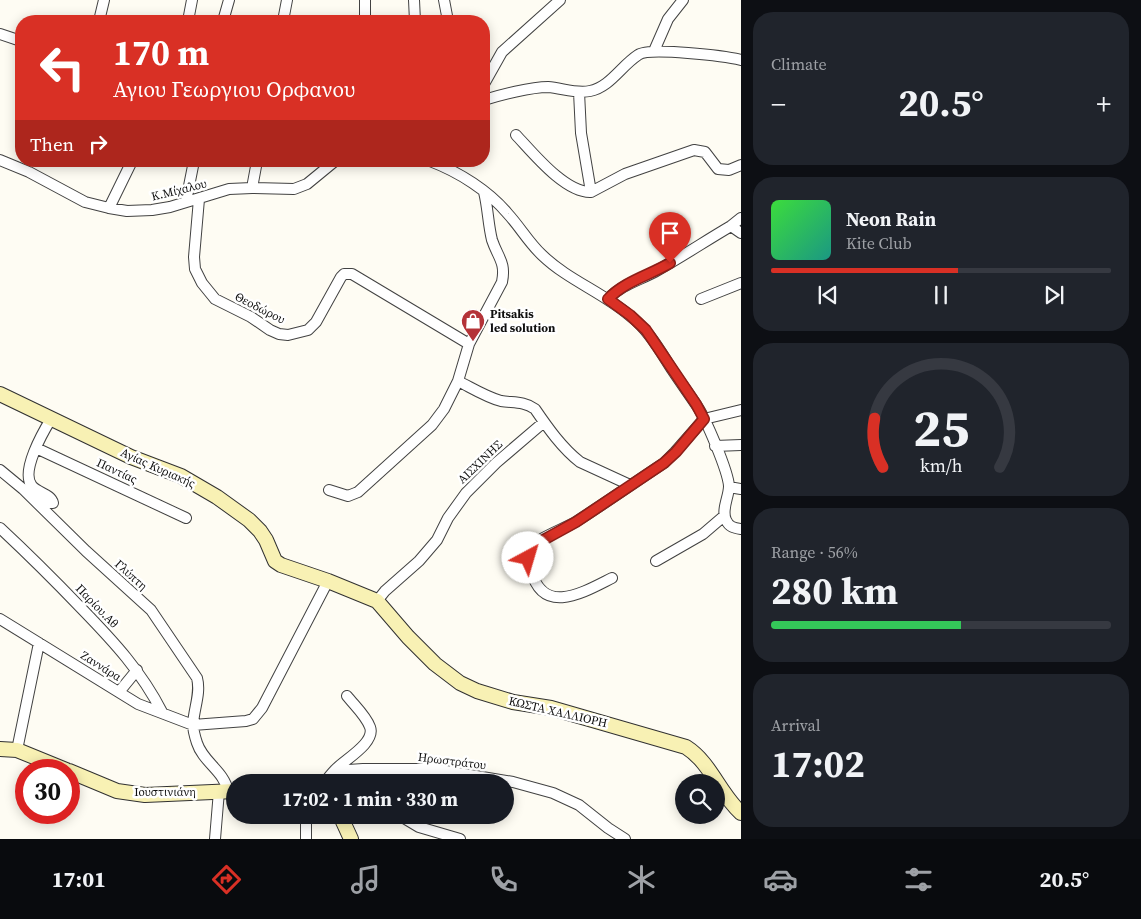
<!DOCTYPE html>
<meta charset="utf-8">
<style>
:root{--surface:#171b24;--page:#20242c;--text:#f1f3f6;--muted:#9ea1a6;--line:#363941;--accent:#d93025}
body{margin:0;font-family:"Source Serif 4",serif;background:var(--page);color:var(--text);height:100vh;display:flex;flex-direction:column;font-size:19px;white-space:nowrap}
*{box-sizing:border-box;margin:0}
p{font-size:16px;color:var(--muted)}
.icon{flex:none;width:28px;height:28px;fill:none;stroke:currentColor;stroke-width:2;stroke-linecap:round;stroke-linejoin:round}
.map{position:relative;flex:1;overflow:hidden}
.side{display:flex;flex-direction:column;gap:12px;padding:12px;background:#0d0f14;width:400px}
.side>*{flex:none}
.banner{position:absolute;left:15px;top:15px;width:475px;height:152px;border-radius:20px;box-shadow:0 2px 12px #0003;background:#d93025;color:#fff;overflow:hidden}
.buttons{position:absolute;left:675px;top:774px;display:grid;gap:10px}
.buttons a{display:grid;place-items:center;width:50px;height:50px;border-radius:50%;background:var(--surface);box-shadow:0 2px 12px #0003;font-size:25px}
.speed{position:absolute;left:15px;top:759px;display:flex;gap:10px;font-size:25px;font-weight:700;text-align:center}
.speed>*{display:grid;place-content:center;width:65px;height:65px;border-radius:50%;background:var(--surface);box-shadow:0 2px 12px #0003;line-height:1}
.speed .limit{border:8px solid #d22;background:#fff;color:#111}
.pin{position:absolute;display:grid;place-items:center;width:42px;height:42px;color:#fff;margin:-51px -21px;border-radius:50% 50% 50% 0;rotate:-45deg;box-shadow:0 0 5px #0007}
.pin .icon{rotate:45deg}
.me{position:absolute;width:55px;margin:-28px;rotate:39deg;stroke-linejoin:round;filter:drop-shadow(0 0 4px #0008)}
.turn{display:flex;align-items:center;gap:18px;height:105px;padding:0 15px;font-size:22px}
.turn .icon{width:65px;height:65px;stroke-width:2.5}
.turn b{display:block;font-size:35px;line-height:42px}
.then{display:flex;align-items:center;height:48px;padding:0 15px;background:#0003;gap:10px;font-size:19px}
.big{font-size:38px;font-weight:700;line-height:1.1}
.side .widget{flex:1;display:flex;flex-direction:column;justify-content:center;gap:8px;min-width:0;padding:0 18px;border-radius:20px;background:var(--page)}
.side .dial{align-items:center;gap:0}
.dial svg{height:130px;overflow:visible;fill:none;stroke:var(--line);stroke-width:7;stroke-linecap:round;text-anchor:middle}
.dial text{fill:var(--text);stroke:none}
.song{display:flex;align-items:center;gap:15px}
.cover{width:60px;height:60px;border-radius:8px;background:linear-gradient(135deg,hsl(120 70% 55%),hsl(170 70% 35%))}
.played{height:5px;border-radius:2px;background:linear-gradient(90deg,var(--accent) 55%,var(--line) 55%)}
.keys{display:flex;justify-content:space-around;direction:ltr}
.heat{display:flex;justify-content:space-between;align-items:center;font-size:28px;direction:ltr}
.charge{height:8px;border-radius:4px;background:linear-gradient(90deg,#34c759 56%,var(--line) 0)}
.trip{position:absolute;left:226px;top:774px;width:288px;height:50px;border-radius:25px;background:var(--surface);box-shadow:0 2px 12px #0003;font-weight:700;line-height:50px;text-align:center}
.dock{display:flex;height:80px;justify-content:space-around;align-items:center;background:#090b0e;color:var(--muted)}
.dock .icon{width:35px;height:35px}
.dock .current{color:var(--accent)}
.dock b{font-size:22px;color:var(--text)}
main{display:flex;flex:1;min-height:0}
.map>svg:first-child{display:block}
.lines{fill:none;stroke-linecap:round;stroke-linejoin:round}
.street-casing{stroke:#424242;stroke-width:12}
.secondary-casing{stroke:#313131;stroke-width:16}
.street{stroke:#fff;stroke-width:10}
.secondary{stroke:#f8f1b4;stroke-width:14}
.route-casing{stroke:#8d1f18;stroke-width:12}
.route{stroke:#d93025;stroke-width:9}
.labels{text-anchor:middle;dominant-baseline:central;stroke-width:5;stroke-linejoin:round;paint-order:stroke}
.street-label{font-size:12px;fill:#0f0f0f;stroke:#fff}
.poi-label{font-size:12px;font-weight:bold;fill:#0f0f0f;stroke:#fff;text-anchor:start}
</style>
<main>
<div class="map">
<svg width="741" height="839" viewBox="0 0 741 839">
<rect width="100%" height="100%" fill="#fefcf3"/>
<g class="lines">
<!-- street casing -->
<g class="street-casing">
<path id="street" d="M365 0V21
M414 0 415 21
M444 0 448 21
M99 21 104 0
M156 21H159
M188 21 192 0
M223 21 229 0
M283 21 287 0
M0 34 21 41
M654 51 668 19 683 0
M484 84 502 52 560 0
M484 100C500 95 531 87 548 87 562 88 576 94 590 91 610 87 621 66 638 55 649 47 726 56 741 60
M516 135C533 153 565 193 591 192L581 133 579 92
M0 160 29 172 85 202 109 208 127 211 152 210 170 207 229 189 252 188 294 189 307 184 335 161
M430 161C459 172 489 191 508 214 520 227 529 243 542 255 568 280 602 292 629 315 649 330 660 351 673 371 681 383 689 394 697 406 706 419 728 471 729 486 729 497 721 510 726 520 729 527 734 528 741 529
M252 188 257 161
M591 192 625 174 694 150 705 152 718 169 729 170 741 165
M199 199 194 257 195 269 202 283 215 299 251 317 270 330 279 334 288 335 308 330 316 322 341 277 344 274H352L469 344
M186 201 194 161
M109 208 132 161
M731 226 741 233
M608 299C622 284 641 280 658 270 683 256 707 240 731 226L741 218
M701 299 741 283
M458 381C472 388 486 397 501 401 513 403 524 401 535 409 548 428 562 448 580 462L630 485
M704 419 741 410
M715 446 741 445
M36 448 186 518
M0 470 23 489 86 551 151 610 197 678C201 693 194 708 193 724 193 729 195 737 197 743 203 762 224 771 228 791
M729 487 741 489
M329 490 348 496 358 492 432 425 444 409 458 381 469 344 502 282C506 262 498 258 492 240 488 224 488 208 484 192
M33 495 49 503H53C51 494 38 493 32 486 20 472 43 432 51 419
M0 528C28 554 56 582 82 609 114 642 141 671 162 712
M656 561 703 534 724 516
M612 578C584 592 543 617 531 570 529 563 526 553 531 547 538 538 566 528 577 521 607 502 635 482 664 463L675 452 704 419
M377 601 385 591 419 561 437 540 448 518 466 493 496 463 544 422
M0 619 138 704 193 725 246 721 253 719 262 708 328 581
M119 692 137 670
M17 750 39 643
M363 769V782
M334 771 363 769H434L513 782 553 793 579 805 608 828 625 839
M325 782C328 778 331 774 335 770 344 760 376 743 370 727 366 716 355 706 347 696
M306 815V839
M399 815 419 827 460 839
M215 839 219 791"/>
</g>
<!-- secondary casing -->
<g class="secondary-casing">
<path id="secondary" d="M0 394 131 457 181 476 217 497 249 520 260 531 266 540 275 561 281 565 328 581 377 601 408 637 435 664 460 683 477 691 513 702 551 708 686 747C711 763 719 793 741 813
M0 749 17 750 66 770
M69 771 117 791 145 795 235 791
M340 815 351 839"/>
</g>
<!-- street -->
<use href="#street" class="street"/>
<!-- secondary -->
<use href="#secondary" class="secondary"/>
</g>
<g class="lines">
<!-- route casing -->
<g class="route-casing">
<path id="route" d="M528 558 530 548 536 544 576 522 664 463 676 452 704 419 696 404 646 330 630 315 608 299C625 281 650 275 670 263"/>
</g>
<!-- route -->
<use href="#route" class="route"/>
</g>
<!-- icons -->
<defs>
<g id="shop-pin" transform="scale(1.25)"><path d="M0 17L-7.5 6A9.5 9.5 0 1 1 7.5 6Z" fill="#b43338" stroke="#fff"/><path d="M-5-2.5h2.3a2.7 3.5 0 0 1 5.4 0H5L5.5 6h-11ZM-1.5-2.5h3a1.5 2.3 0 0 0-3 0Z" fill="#fff"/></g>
</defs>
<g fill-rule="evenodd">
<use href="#shop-pin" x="473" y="321"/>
</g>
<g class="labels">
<!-- street labels -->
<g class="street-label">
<text transform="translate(179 190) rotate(-14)">Κ.Μίχαλου</text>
<text transform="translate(260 308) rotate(27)">Θεοδώρου</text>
<text transform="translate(480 462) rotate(-44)">ΑΙΣΧΙΝΗΣ</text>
<text transform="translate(158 468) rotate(24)">Αγίας Κυριακής</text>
<text transform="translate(117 471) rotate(25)">Παντίας</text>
<text transform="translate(131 575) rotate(42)">Γλύπτη</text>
<text transform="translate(97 606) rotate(46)">Παρίου.Αθ</text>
<text transform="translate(101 666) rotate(32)">Ζαννάρα</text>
<text transform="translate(558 712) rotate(13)">ΚΩΣΤΑ ΧΑΛΛΙΟΡΗ</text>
<text transform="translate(452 761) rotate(7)">Ηρωστράτου</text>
<text x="165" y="792">Ιουστινιάνη</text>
</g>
<!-- poi labels -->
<g class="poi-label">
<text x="490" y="314">Pitsakis<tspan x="490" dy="14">led solution</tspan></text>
</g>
</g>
</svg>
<div class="buttons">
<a><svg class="icon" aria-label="search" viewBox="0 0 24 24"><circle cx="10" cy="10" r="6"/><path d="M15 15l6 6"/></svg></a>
</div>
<div class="speed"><div class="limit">30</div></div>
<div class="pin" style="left:670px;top:263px;background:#d93025"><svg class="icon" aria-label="arrive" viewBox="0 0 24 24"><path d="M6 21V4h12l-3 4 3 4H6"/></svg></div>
<svg class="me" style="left:528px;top:558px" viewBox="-20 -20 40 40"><circle r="19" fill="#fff"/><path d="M0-13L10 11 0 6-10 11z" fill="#d93025"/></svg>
<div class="trip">17:02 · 1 min · 330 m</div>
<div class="banner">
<div class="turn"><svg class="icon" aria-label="left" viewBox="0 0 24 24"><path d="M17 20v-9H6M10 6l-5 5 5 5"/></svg><div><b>170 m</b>Αγιου Γεωργιου Ορφανου</div></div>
<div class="then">Then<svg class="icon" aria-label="right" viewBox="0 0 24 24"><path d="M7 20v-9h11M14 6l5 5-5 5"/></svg></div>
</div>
</div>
<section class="side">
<div class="widget"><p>Climate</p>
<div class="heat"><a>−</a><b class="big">20.5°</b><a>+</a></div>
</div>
<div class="widget">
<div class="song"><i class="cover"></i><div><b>Neon Rain</b><p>Kite Club</p></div></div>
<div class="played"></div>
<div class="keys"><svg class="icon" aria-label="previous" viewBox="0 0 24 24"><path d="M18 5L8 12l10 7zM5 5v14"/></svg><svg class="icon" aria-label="pause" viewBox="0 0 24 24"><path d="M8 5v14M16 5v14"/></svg><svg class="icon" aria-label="next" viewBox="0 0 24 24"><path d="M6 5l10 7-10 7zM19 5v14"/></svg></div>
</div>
<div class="widget dial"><svg viewBox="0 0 100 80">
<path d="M14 69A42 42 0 1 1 86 69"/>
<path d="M14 69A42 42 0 0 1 9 39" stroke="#d93025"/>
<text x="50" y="56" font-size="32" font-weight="700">25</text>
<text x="50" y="72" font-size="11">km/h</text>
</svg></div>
<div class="widget"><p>Range · 56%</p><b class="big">280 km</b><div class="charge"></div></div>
<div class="widget"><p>Arrival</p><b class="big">17:02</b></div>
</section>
</main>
<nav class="dock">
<b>17:01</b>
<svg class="icon current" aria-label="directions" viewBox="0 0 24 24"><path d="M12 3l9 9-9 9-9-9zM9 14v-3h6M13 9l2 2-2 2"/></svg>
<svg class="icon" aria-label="music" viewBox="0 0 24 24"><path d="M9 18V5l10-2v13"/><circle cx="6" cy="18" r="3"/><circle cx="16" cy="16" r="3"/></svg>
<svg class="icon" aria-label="phone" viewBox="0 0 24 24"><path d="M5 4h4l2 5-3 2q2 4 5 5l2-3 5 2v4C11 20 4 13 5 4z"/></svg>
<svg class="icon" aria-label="climate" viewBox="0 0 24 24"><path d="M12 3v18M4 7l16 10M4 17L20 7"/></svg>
<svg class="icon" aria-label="car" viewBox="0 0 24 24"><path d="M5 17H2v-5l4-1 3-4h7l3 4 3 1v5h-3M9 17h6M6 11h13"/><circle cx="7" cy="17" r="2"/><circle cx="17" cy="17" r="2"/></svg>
<svg class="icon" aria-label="filters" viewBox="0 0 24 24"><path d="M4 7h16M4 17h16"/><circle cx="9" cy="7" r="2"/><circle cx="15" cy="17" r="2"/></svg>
<b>20.5°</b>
</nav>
